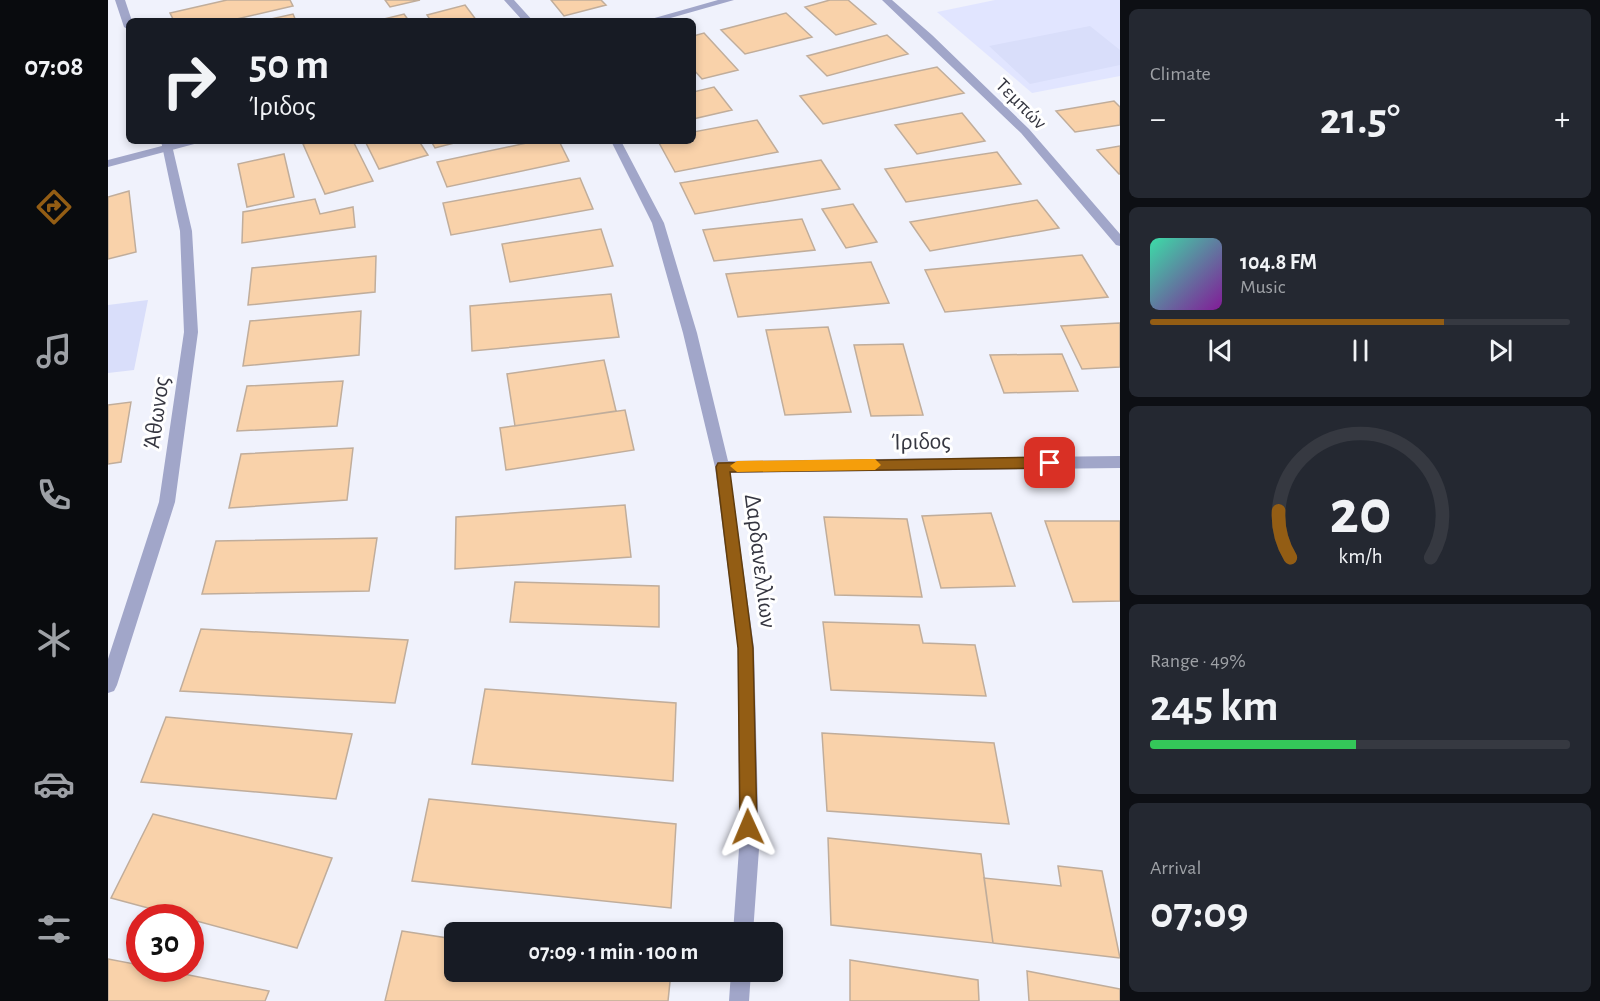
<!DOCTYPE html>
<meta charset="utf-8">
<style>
:root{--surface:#171b24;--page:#242831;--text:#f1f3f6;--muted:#9ea1a6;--line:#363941;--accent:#935d14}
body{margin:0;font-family:"Alegreya Sans",sans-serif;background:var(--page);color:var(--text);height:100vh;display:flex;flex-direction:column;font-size:22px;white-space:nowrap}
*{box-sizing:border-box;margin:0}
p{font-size:20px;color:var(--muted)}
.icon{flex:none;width:33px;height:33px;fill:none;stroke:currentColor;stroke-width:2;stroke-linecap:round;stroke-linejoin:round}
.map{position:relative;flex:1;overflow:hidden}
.panel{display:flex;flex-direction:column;gap:9px;padding:9px;background:#0d0f14;width:480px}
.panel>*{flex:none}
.top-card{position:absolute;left:18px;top:18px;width:570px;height:126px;border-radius:9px;box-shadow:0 3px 9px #0003;background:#171b24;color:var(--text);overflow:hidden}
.speed{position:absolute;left:18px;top:904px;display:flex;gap:12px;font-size:30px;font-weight:700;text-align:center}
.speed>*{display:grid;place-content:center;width:78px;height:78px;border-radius:50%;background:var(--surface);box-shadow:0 3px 9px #0003;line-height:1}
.speed .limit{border:9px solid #d22;background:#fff;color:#111}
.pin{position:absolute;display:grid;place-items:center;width:51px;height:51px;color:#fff;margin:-26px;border-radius:12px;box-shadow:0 3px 9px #0006}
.me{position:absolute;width:66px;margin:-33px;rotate:359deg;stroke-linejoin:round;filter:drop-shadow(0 0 4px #0008)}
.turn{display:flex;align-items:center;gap:21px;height:126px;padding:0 24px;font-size:27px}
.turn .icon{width:78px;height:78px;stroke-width:2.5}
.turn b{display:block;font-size:42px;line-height:51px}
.big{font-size:45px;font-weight:700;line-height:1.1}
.panel .tile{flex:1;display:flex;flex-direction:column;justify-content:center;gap:9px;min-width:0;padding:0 21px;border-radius:9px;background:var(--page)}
.panel .dial{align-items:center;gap:0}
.dial svg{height:156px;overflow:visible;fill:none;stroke:var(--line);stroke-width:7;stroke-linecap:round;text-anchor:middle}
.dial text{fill:var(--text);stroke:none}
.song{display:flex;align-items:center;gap:18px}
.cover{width:72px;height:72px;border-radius:9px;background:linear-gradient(135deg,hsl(160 70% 55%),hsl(290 70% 35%))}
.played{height:6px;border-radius:3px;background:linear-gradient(90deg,var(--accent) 70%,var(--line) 70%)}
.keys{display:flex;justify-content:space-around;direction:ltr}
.heat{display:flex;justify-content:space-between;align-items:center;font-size:33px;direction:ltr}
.charge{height:9px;border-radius:4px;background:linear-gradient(90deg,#34c759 49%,var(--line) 0)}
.trip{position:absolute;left:336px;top:922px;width:339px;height:60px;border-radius:9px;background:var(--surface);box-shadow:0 3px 9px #0003;font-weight:700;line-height:60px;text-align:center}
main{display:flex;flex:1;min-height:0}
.dock{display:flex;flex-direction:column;width:108px;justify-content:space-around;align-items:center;background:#090b0e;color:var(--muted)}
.dock .icon{width:42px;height:42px}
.dock .on{color:var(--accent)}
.dock b{font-size:27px;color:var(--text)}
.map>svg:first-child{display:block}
.built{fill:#e1e5ff}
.green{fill:#d9defa}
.building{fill:#f9d2aa;stroke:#c0ad9b;stroke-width:1.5}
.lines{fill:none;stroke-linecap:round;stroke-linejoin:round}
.minor{fill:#a1a6c9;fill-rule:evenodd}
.tertiary{fill:#a1a6c9;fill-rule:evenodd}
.route{fill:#935d14;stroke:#603c0d;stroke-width:1.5}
.slow{fill:#f59e0b}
.labels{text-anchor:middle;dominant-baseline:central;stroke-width:6;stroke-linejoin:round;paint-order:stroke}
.far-street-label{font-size:20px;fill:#353640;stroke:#fff}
.street-label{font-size:24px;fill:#353640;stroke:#fff}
</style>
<main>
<nav class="dock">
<b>07:08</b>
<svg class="icon on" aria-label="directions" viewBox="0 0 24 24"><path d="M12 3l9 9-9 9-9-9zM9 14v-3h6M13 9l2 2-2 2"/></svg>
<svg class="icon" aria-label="music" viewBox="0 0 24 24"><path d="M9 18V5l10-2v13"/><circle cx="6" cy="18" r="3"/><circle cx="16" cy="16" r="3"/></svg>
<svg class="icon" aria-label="phone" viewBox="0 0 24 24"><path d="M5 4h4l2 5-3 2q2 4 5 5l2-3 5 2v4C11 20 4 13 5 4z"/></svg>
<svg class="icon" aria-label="climate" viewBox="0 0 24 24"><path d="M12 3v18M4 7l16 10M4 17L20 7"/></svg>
<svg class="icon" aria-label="car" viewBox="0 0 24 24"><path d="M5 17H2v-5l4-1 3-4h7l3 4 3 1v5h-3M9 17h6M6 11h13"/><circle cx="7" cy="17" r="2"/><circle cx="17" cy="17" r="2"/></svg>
<svg class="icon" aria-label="filters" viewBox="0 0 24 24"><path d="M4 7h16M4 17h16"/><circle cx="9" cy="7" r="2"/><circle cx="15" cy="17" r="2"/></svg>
</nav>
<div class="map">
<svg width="1012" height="1001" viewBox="0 0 1012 1001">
<rect width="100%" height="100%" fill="#f0f2fc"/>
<!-- built -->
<path class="built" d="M887 0H1012V76L924 93 829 12Z"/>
<!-- green -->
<path class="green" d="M982 26 1012 50V65L922 84 881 46Z
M40 300 26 370 0 373V305Z"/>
<!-- building -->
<path class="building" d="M119 0H182L185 6 120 21H66L62 13Z
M277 0H312L282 7Z
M443 0H493L498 5 456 16Z
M722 0H740L768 24 728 35 697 7Z
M357 5 369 21H323L319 15Z
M678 13 704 37 637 54 613 30Z
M185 14 188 21H154Z
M296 14 301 21H268Z
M596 33 630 70 594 79 585 69V36Z
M779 35 800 54 719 76 699 56Z
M829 67 856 93 715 124 692 96Z
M606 87 624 110 585 119V92Z
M1006 101 1012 107V125L967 132 948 111Z
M854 113 877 141 809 154 787 125Z
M649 120 670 152 567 172 550 141H585V132Z
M205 141H245L265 181 217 194 195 144Z
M257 141H311L320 155 271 169Z
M323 141H354L327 148Z
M428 141H451L461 161 339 187 329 162Z
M1012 146V174H1011L989 150Z
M889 152 913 184 798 202 777 169Z
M176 154 186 197 139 207 130 164Z
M713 160 732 189 587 214 572 183Z
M472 178 485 209 343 235 335 203Z
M21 191 28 252 0 259V197Z
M207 199 212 214 245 207 247 227 134 243 135 212Z
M929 200 951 228 822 251 802 222Z
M745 204 769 242 738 248 714 209Z
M694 219 707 250 606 261 595 230Z
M493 229 505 266 402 282 394 244Z
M974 255 1000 297 837 312 817 270Z
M268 256 267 292 140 305 144 268Z
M763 262 781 303 630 317 618 274Z
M503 294 511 337 364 351 362 306Z
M253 311 251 355 135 366 142 321Z
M1012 323V367L974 369 953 326Z
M720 327 743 412 677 415 658 330Z
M795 344 815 415 763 416 746 345Z
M954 354 970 391 896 393 882 355Z
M496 360 508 411 407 426 399 374Z
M235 381 229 426 129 431 139 386Z
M23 402 13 462 0 464V405Z
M517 410 526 450 398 470 392 428Z
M245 448 239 500 121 508 133 454Z
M517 505 523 557 347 569 348 517Z
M883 513 907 586 833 588 814 516Z
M716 517 799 519 814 597 727 595Z
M937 521H1012V601L965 602Z
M269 538 261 591 94 594 108 541Z
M407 582 551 586V627L402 622Z
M715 622 811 625 815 643 867 645 878 696 723 690Z
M93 629 300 640 287 703 72 691Z
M377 689 568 703 565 781 364 764Z
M58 717 244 734 228 799 33 782Z
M714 733 886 743 901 824 719 811Z
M321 799 568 824 563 908 304 881Z
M45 814 224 858 189 948 3 898Z
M720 838 873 854 885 943 723 925Z
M950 866 994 871 1012 958 885 943 876 878 953 886Z
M294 931 346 939V972H563L560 1001H277Z
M0 959 32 965V969H51L161 991 157 1001H0Z
M742 960 870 980 871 1001H742Z
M919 971 1012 989V1001H921Z"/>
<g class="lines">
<!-- minor -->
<path class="minor" d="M7 0H17L24 21H21V30L16 27Z
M396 0H406L425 21H415Z
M774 0H784L824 35 921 129 1012 234V246L1008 245 913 133Z
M53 141H63L84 231 90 332 67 502 9 685 6 691 0 693V659L51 502 76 332 72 231Z
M503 141H513L556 223 589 333 620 461 1012 456V468L622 473 646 648 651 849 645 933H625L631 849 630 648 607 467 575 333 544 223Z
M623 972H643L641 1001H621Z"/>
<!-- tertiary -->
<path class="tertiary" d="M610 0H626L552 21H536Z
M73 141H91L90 143 0 167V160Z"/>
</g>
<!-- route -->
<path class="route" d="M942 457 948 463 942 468 622 472 645 648 649 827 646 833 640 835 634 833 632 827 630 648 608 467 610 463Z"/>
<!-- slow -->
<path class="slow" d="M767 459 773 465 767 470 629 472 622 466 629 461Z"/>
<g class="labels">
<!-- far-street labels -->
<g class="far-street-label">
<text transform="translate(913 104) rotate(45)">Τεμπών</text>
</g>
<!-- street labels -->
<g class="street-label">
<text transform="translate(49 413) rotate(-82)">Άθωνος</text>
<text transform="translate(813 442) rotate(-1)">Ίριδος</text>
<text transform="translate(652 561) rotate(83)">Δαρδανελλίων</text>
</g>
</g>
</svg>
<div class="speed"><div class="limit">30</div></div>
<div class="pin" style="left:942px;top:463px;background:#d93025"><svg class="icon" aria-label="arrive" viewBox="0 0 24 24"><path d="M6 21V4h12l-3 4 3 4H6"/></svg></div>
<svg class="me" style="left:640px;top:827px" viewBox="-20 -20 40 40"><path d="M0-17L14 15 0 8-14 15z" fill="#935d14" stroke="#fff" stroke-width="4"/></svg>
<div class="trip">07:09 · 1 min · 100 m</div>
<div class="top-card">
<div class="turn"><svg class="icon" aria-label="right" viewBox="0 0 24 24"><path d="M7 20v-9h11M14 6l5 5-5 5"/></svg><div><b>50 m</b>Ίριδος</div></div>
</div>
</div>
<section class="panel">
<div class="tile"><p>Climate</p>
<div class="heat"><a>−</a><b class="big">21.5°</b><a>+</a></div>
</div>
<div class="tile">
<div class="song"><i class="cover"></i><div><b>104.8 FM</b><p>Music</p></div></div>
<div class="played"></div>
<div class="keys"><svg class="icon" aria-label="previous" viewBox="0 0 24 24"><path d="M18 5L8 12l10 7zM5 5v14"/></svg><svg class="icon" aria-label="pause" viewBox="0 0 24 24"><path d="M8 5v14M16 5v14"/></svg><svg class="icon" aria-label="next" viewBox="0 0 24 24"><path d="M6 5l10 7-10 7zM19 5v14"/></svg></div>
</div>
<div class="tile dial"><svg viewBox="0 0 100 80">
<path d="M14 69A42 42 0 1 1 86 69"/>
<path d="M14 69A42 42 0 0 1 8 45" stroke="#935d14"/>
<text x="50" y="56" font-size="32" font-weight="700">20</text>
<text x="50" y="72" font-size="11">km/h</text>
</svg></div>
<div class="tile"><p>Range · 49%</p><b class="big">245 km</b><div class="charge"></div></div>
<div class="tile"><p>Arrival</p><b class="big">07:09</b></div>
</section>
</main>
